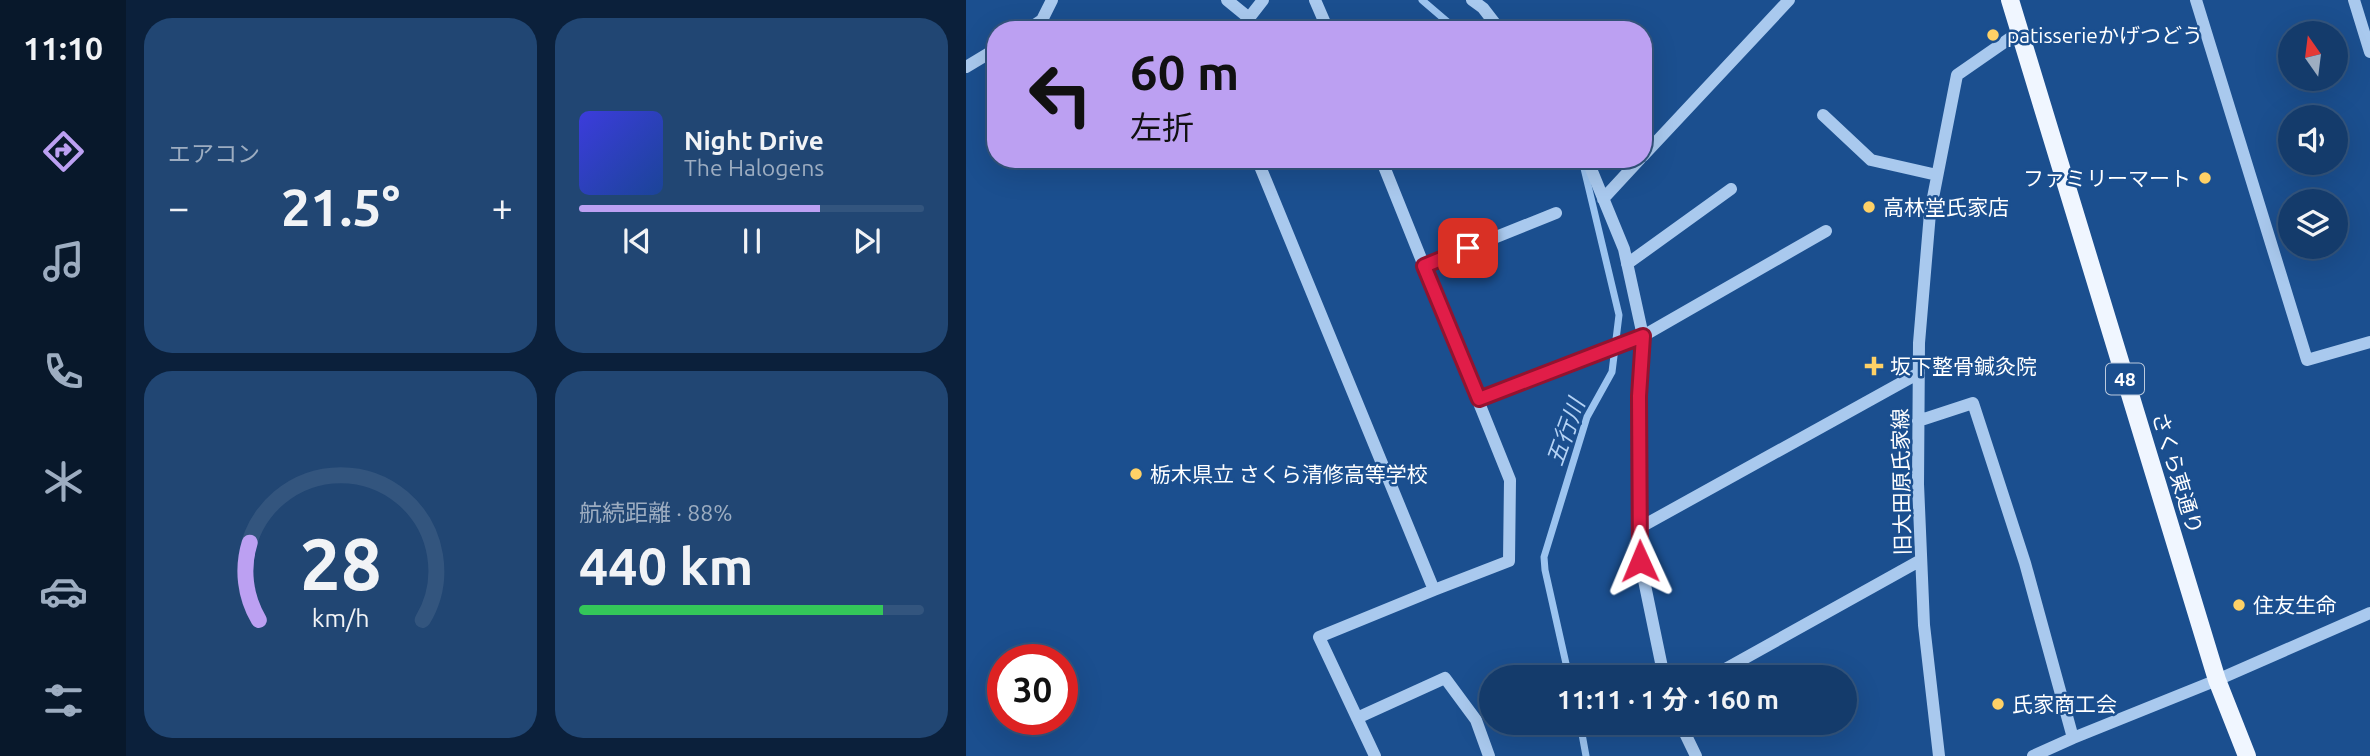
<!DOCTYPE html>
<html lang="ja">
<meta charset="utf-8">
<style>
:root{--surface:#143b6b;--page:#214673;--text:#f1f3f6;--muted:#9dadc1;--line:#33557e;--accent:#bca0f2}
body{margin:0;font-family:Ubuntu,"Noto Sans JP",sans-serif;background:var(--page);color:var(--text);height:100vh;display:flex;flex-direction:column;font-size:26px;white-space:nowrap}
*{box-sizing:border-box;margin:0}
p{font-size:23px;color:var(--muted)}
.icon{flex:none;width:38px;height:38px;fill:none;stroke:currentColor;stroke-width:2;stroke-linecap:round;stroke-linejoin:round}
.map{position:relative;flex:1;overflow:hidden}
.drawer{display:flex;flex-direction:column;gap:18px;padding:18px;background:#0b203b;width:840px}
.drawer>*{flex:none}
.banner{position:absolute;left:21px;top:21px;width:665px;height:147px;border-radius:28px;box-shadow:0 7px 28px #0002,0 0 0 2px var(--line);background:#bca0f2;color:#111;overflow:hidden}
.needle{width:46px;rotate:346deg}
.controls{position:absolute;left:1312px;top:21px;display:grid;gap:14px}
.controls a{display:grid;place-items:center;width:70px;height:70px;border-radius:50%;background:var(--surface);box-shadow:0 7px 28px #0002,0 0 0 2px var(--line);font-size:35px}
.speed{position:absolute;left:21px;top:644px;display:flex;gap:14px;font-size:35px;font-weight:700;text-align:center}
.speed>*{display:grid;place-content:center;width:91px;height:91px;border-radius:50%;background:var(--surface);box-shadow:0 7px 28px #0002,0 0 0 2px var(--line);line-height:1}
.speed .limit{border:10px solid #d22;background:#fff;color:#111}
.pin{position:absolute;display:grid;place-items:center;width:60px;height:60px;color:#fff;margin:-30px;border-radius:14px;box-shadow:0 4px 10px #0006}
.me{position:absolute;width:77px;margin:-38px;rotate:359deg;stroke-linejoin:round;filter:drop-shadow(0 0 5px #0008)}
.turn{display:flex;align-items:center;gap:24px;height:147px;padding:0 28px;font-size:32px}
.turn .icon{width:91px;height:91px;stroke-width:2.5}
.turn b{display:block;font-size:49px;line-height:60px}
.big{font-size:52px;font-weight:700;line-height:1.1}
.drawer .widget{flex:1;display:flex;flex-direction:column;justify-content:center;gap:10px;min-width:0;padding:0 24px;border-radius:28px;background:var(--page)}
.drawer .dial{align-items:center;gap:0}
.dial svg{height:182px;overflow:visible;fill:none;stroke:var(--line);stroke-width:7;stroke-linecap:round;text-anchor:middle}
.dial text{fill:var(--text);stroke:none}
.song{display:flex;align-items:center;gap:21px}
.cover{width:84px;height:84px;border-radius:10px;background:linear-gradient(135deg,hsl(240 70% 55%),hsl(220 70% 35%))}
.played{height:7px;border-radius:4px;background:linear-gradient(90deg,var(--accent) 70%,var(--line) 70%)}
.keys{display:flex;justify-content:space-around;direction:ltr}
.heat{display:flex;justify-content:space-between;align-items:center;font-size:38px;direction:ltr}
.charge{height:10px;border-radius:5px;background:linear-gradient(90deg,#34c759 88%,var(--line) 0)}
.drawer .tiles{flex:1;display:grid;gap:18px;grid-template-columns:repeat(2,1fr)}
.trip{position:absolute;left:513px;top:665px;width:378px;height:70px;border-radius:35px;background:var(--surface);box-shadow:0 7px 28px #0002,0 0 0 2px var(--line);font-weight:700;line-height:70px;text-align:center}
main{display:flex;flex:1;min-height:0}
.dock{display:flex;flex-direction:column;width:126px;justify-content:space-around;align-items:center;background:#08182b;color:var(--muted)}
.dock .icon{width:49px;height:49px}
.dock .current{color:var(--accent)}
.dock b{font-size:32px;color:var(--text)}
.map>svg:first-child{display:block}
.lines{fill:none;stroke-linecap:round;stroke-linejoin:round}
.stream{stroke:#9cc4f0;stroke-width:7}
.minor{stroke:#a9c9ee;stroke-width:12}
.major{stroke:#f0f6ff;stroke-width:18}
.route-casing{stroke:#92132f;stroke-width:18}
.route{stroke:#e11d48;stroke-width:12}
.poi-dot{fill:#ffd166;stroke:#1b4f8f;stroke-width:2.5}
.labels{text-anchor:middle;dominant-baseline:central;stroke-width:5;stroke-linejoin:round;paint-order:stroke}
.shield{fill:#1b4f8f;stroke:#bbcadd;stroke-width:2}
.shield-label{font-size:19px;font-weight:bold;fill:#fff}
.poi-label{font-size:21px;fill:#fff;stroke:#1b4f8f;text-anchor:start}
.street-label{font-size:21px;fill:#fff;stroke:#1b4f8f}
.water-label{font-size:23px;font-style:italic;fill:#b5d3f5;stroke:#1b4f8f}
</style>
<main>
<nav class="dock">
<b>11:10</b>
<svg class="icon current" aria-label="directions" viewBox="0 0 24 24"><path d="M12 3l9 9-9 9-9-9zM9 14v-3h6M13 9l2 2-2 2"/></svg>
<svg class="icon" aria-label="music" viewBox="0 0 24 24"><path d="M9 18V5l10-2v13"/><circle cx="6" cy="18" r="3"/><circle cx="16" cy="16" r="3"/></svg>
<svg class="icon" aria-label="phone" viewBox="0 0 24 24"><path d="M5 4h4l2 5-3 2q2 4 5 5l2-3 5 2v4C11 20 4 13 5 4z"/></svg>
<svg class="icon" aria-label="climate" viewBox="0 0 24 24"><path d="M12 3v18M4 7l16 10M4 17L20 7"/></svg>
<svg class="icon" aria-label="car" viewBox="0 0 24 24"><path d="M5 17H2v-5l4-1 3-4h7l3 4 3 1v5h-3M9 17h6M6 11h13"/><circle cx="7" cy="17" r="2"/><circle cx="17" cy="17" r="2"/></svg>
<svg class="icon" aria-label="filters" viewBox="0 0 24 24"><path d="M4 7h16M4 17h16"/><circle cx="9" cy="7" r="2"/><circle cx="15" cy="17" r="2"/></svg>
</nav>
<section class="drawer">
<div class="tiles">
<div class="widget"><p>エアコン</p>
<div class="heat"><a>−</a><b class="big">21.5°</b><a>+</a></div>
</div>
<div class="widget">
<div class="song"><i class="cover"></i><div><b>Night Drive</b><p>The Halogens</p></div></div>
<div class="played"></div>
<div class="keys"><svg class="icon" aria-label="previous" viewBox="0 0 24 24"><path d="M18 5L8 12l10 7zM5 5v14"/></svg><svg class="icon" aria-label="pause" viewBox="0 0 24 24"><path d="M8 5v14M16 5v14"/></svg><svg class="icon" aria-label="next" viewBox="0 0 24 24"><path d="M6 5l10 7-10 7zM19 5v14"/></svg></div>
</div>
<div class="widget dial"><svg viewBox="0 0 100 80">
<path d="M14 69A42 42 0 1 1 86 69"/>
<path d="M14 69A42 42 0 0 1 10 35" stroke="#bca0f2"/>
<text x="50" y="56" font-size="32" font-weight="700">28</text>
<text x="50" y="72" font-size="11">km/h</text>
</svg></div>
<div class="widget"><p>航続距離 · 88%</p><b class="big">440 km</b><div class="charge"></div></div>
</div>
</section>
<div class="map">
<svg width="1404" height="756" viewBox="0 0 1404 756">
<rect width="100%" height="100%" fill="#1b4f8f"/>
<g class="lines">
<!-- stream -->
<path class="stream" d="M456 0 491 30
M603 677 579 570 578 557 621 417 646 372 653 315 616 160
M614 723 620 756"/>
<!-- minor -->
<path class="minor" d="M261 0 283 18 297 0
M349 0 362 30
M506 0 517 8 534 30
M1230 0 1341 360 1404 342
M1388 0 1404 52
M61 30 76 20 86 0
M0 67 30 49
M857 115 905 160 971 175
M677 156 823 0
M291 159 468 590 353 637 409 756
M415 159 544 480 543 561 468 590
M621 159 658 249 677 336 673 396 674 561 698 677
M637 199 674 159
M661 264 765 189
M458 266 590 213
M513 399 677 336 860 231
M952 421 1007 403 1059 563 1107 738
M673 528 953 373
M745 677 955 560
M391 718 479 678 510 720 523 756
M714 723 730 756
M973 756 958 625 952 484 953 343 964 213 991 75 1053 32
M1067 756 1107 738 1251 680 1404 613"/>
<!-- major -->
<path class="major" d="M1044 0 1251 680 1281 756"/>
</g>
<g class="lines">
<!-- route casing -->
<g class="route-casing">
<path id="route" d="M502 248 458 266 513 399 677 336 673 396 674 561"/>
</g>
<!-- route -->
<use href="#route" class="route"/>
</g>
<!-- markers -->
<g class="poi-dot">
<circle cx="1027" cy="35" r="7"/>
<circle cx="1239" cy="178" r="7"/>
<circle cx="903" cy="207" r="7"/>
<path d="M904.5 355.5h7v7h7v7h-7v7h-7v-7h-7v-7h7z"/>
<circle cx="170" cy="474" r="7"/>
<circle cx="1273" cy="605" r="7"/>
<circle cx="1032" cy="704" r="7"/>
</g>
<g class="labels">
<!-- shield labels -->
<rect class="shield" x="1140" y="363.5" width="38" height="31" rx="5"/>
<g class="shield-label">
<text x="1159" y="379">48</text>
</g>
<!-- poi labels -->
<g class="poi-label">
<text x="1041" y="35">patisserieかげつどう</text>
<text x="1225" y="178" text-anchor="end">ファミリーマート</text>
<text x="917" y="207">高林堂氏家店</text>
<text x="924" y="366">坂下整骨鍼灸院</text>
<text x="184" y="474">栃木県立 さくら清修高等学校</text>
<text x="1287" y="605">住友生命</text>
<text x="1046" y="704">氏家商工会</text>
</g>
<!-- street labels -->
<g class="street-label">
<text transform="translate(1212 473) rotate(73)">さくら東通り</text>
<text transform="translate(935 482) rotate(-91)">旧大田原氏家線</text>
</g>
<!-- water labels -->
<g class="water-label">
<text transform="translate(599 432) rotate(-70)">五行川</text>
</g>
</g>
</svg>
<div class="controls">
<a><svg class="needle" viewBox="-14 -14 28 28"><path d="M0-13l5 13h-10z" fill="#e53935"/><path d="M0 13l5-13h-10z" fill="#9dadc1"/></svg></a>
<a><svg class="icon" aria-label="sound" viewBox="0 0 24 24"><path d="M4 9h4l5-4v14l-5-4H4zM17 9q2 3 0 6"/></svg></a>
<a><svg class="icon" aria-label="layers" viewBox="0 0 24 24"><path d="M12 4l9 5-9 5-9-5zM3 14l9 5 9-5"/></svg></a>
</div>
<div class="speed"><div class="limit">30</div></div>
<div class="pin" style="left:502px;top:248px;background:#d93025"><svg class="icon" aria-label="arrive" viewBox="0 0 24 24"><path d="M6 21V4h12l-3 4 3 4H6"/></svg></div>
<svg class="me" style="left:674px;top:561px" viewBox="-20 -20 40 40"><path d="M0-17L14 15 0 8-14 15z" fill="#e11d48" stroke="#fff" stroke-width="4"/></svg>
<div class="trip">11:11 · 1 分 · 160 m</div>
<div class="banner">
<div class="turn"><svg class="icon" aria-label="left" viewBox="0 0 24 24"><path d="M17 20v-9H6M10 6l-5 5 5 5"/></svg><div><b>60 m</b>左折</div></div>
</div>
</div>
</main>
